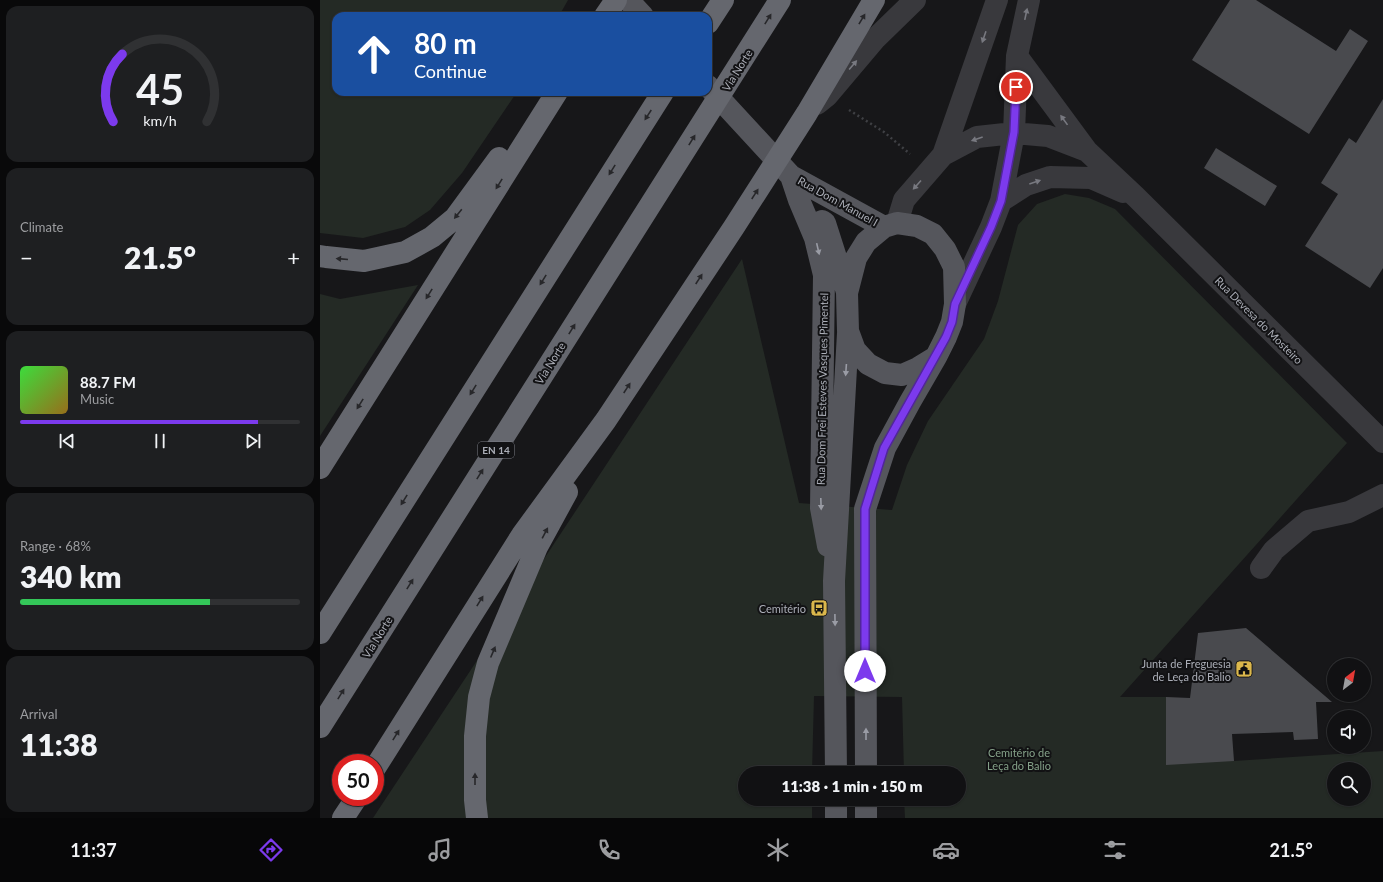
<!DOCTYPE html>
<meta charset="utf-8">
<style>
:root{--surface:#111113;--page:#1e1f21;--text:#f1f3f6;--muted:#9c9da0;--line:#303133;--accent:#7c3aed}
body{margin:0;font-family:Lato,sans-serif;background:var(--page);color:var(--text);height:100vh;display:flex;flex-direction:column;font-size:15px;white-space:nowrap}
*{box-sizing:border-box;margin:0}
p{font-size:13px;color:var(--muted)}
.icon{flex:none;width:22px;height:22px;fill:none;stroke:currentColor;stroke-width:2;stroke-linecap:round;stroke-linejoin:round}
.map{position:relative;flex:1;overflow:hidden}
.side{display:flex;flex-direction:column;gap:6px;padding:6px;background:#09090a;width:320px}
.side>*{flex:none}
.guide{position:absolute;left:12px;top:12px;width:380px;height:84px;border-radius:12px;box-shadow:0 1px 3px #0004,0 0 0 1px var(--line);background:#1a4fa0;color:#fff;overflow:hidden}
.needle{width:26px;rotate:31deg}
.fabs{position:absolute;left:1007px;top:658px;display:grid;gap:8px}
.fabs a{display:grid;place-items:center;width:44px;height:44px;border-radius:50%;background:var(--surface);box-shadow:0 1px 3px #0004,0 0 0 1px var(--line);font-size:20px}
.speed{position:absolute;left:12px;top:754px;display:flex;gap:8px;font-size:20px;font-weight:700;text-align:center}
.speed>*{display:grid;place-content:center;width:52px;height:52px;border-radius:50%;background:var(--surface);box-shadow:0 1px 3px #0004,0 0 0 1px var(--line);line-height:1}
.speed .limit{border:6px solid #d22;background:#fff;color:#111}
.pin{position:absolute;display:grid;place-items:center;width:34px;height:34px;color:#fff;margin:-17px;border:2px solid #fff;border-radius:50%;box-shadow:0 1px 4px #0007}
.me{position:absolute;width:44px;margin:-22px;rotate:0deg;stroke-linejoin:round;filter:drop-shadow(0 0 3px #0008)}
.turn{display:flex;align-items:center;gap:14px;height:84px;padding:0 16px;font-size:18px}
.turn .icon{width:52px;height:52px;stroke-width:2.5}
.turn b{display:block;font-size:28px;line-height:34px}
.big{font-size:30px;font-weight:800;line-height:1.1}
.side .widget{flex:1;display:flex;flex-direction:column;justify-content:center;gap:6px;min-width:0;padding:0 14px;border-radius:12px;background:var(--page)}
.side .dial{align-items:center;gap:0}
.dial svg{height:104px;overflow:visible;fill:none;stroke:var(--line);stroke-width:7;stroke-linecap:round;text-anchor:middle}
.dial text{fill:var(--text);stroke:none}
.song{display:flex;align-items:center;gap:12px}
.cover{width:48px;height:48px;border-radius:6px;background:linear-gradient(135deg,hsl(120 70% 55%),hsl(40 70% 35%))}
.played{height:4px;border-radius:2px;background:linear-gradient(90deg,var(--accent) 85%,var(--line) 85%)}
.keys{display:flex;justify-content:space-around;direction:ltr}
.heat{display:flex;justify-content:space-between;align-items:center;font-size:22px;direction:ltr}
.charge{height:6px;border-radius:3px;background:linear-gradient(90deg,#34c759 68%,var(--line) 0)}
.trip{position:absolute;left:418px;top:766px;width:228px;height:40px;border-radius:20px;background:var(--surface);box-shadow:0 1px 3px #0004,0 0 0 1px var(--line);font-weight:800;line-height:40px;text-align:center}
.tabs{display:flex;height:64px;justify-content:space-around;align-items:center;background:#070708;color:var(--muted)}
.tabs .icon{width:28px;height:28px}
.tabs .current{color:var(--accent)}
.tabs b{font-size:18px;color:var(--text)}
main{display:flex;flex:1;min-height:0}
.map>svg:first-child{display:block}
.green{fill:#242a25;fill-rule:evenodd}
.building{fill:#494a4e}
.lines{fill:none;stroke-linecap:round;stroke-linejoin:round}
.path{stroke:#3f4044;stroke-width:2.5;stroke-dasharray:2 3;stroke-linecap:butt}
.minor{stroke:#39393d;stroke-width:22}
.major{stroke:#55565c;stroke-width:22}
.highway{stroke:#65676e;stroke-width:22}
.oneway{fill:#787980}
.oneway2{fill:#27272a}
.oneway3{fill:#9a9ca5}
.route-casing{stroke:#51269a;stroke-width:10}
.route{stroke:#7c3aed;stroke-width:7}
.labels{text-anchor:middle;dominant-baseline:central;stroke-width:4;stroke-linejoin:round;paint-order:stroke}
.shield{fill:#121214;stroke:#7d7f86;stroke-width:1}
.shield-label{font-size:10px;font-weight:bold;fill:#abaeb7}
.street-label{font-size:11px;fill:#abaeb7;stroke:#121214}
.poi-label{font-size:11px;fill:#abaeb7;stroke:#121214;text-anchor:end}
.park-label{font-size:11px;fill:#84a088;stroke:#121214}
</style>
<main>
<section class="side">
<div class="widget dial"><svg viewBox="0 0 100 80">
<path d="M14 69A42 42 0 1 1 86 69"/>
<path d="M14 69A42 42 0 0 1 21 17" stroke="#7c3aed"/>
<text x="50" y="56" font-size="32" font-weight="700">45</text>
<text x="50" y="72" font-size="11">km/h</text>
</svg></div>
<div class="widget"><p>Climate</p>
<div class="heat"><a>−</a><b class="big">21.5°</b><a>+</a></div>
</div>
<div class="widget">
<div class="song"><i class="cover"></i><div><b>88.7 FM</b><p>Music</p></div></div>
<div class="played"></div>
<div class="keys"><svg class="icon" aria-label="previous" viewBox="0 0 24 24"><path d="M18 5L8 12l10 7zM5 5v14"/></svg><svg class="icon" aria-label="pause" viewBox="0 0 24 24"><path d="M8 5v14M16 5v14"/></svg><svg class="icon" aria-label="next" viewBox="0 0 24 24"><path d="M6 5l10 7-10 7zM19 5v14"/></svg></div>
</div>
<div class="widget"><p>Range · 68%</p><b class="big">340 km</b><div class="charge"></div></div>
<div class="widget"><p>Arrival</p><b class="big">11:38</b></div>
</section>
<div class="map">
<svg width="1063" height="818" viewBox="0 0 1063 818">
<rect width="100%" height="100%" fill="#171719"/>
<!-- green -->
<path class="green" d="M0 0H248L239 16H16V92H197L142 173 110 210 85 227 43 238 0 233Z
M745 194 769 198 795 209 1027 443 800 697H846L914 761 1063 751V818H585L584 799H639V773H584L582 697 494 696 492 773H425V799H492V818H53L422 259 479 503 572 510 587 465 608 421 664 339 678 301 698 225 717 204ZM1014 769H1044V799H1014Z
M98 285 0 436V294L20 299Z"/>
<!-- building -->
<path class="building" d="M910 0H936L1016 51 1030 29 1048 41 989 134 872 60Z
M1063 99V268L1050 288 985 246 1018 194 1001 183 1029 138 1036 143Z
M896 148 957 186 945 206 884 168Z
M926 628 1012 702H996L998 739 974 740 973 732 912 734 914 761 846 765V697L870 698 878 633Z"/>
<g class="lines">
<!-- path -->
<path class="path" d="M529 110 564 132 590 154
M1008 673H1014"/>
<!-- minor -->
<path class="minor" d="M697 56 767 151 816 197 1063 442
M497 104 507 96 556 38 595 0
M623 155 677 0
M681 201 706 185 730 177 771 178 803 192
M577 223 584 200 623 155 657 137 694 133 728 136 767 151
M635 304 671 227 681 201 694 133 697 56 709 0
M941 568 954 550 988 521 1029 512 1063 495"/>
<!-- major -->
<path class="major" d="M308 0 323 16
M388 86 471 176 564 227
M471 176 479 200 495 238 504 275 501 508 508 546
M502 221 505 223 527 292
M516 773 514 581 528 333
M546 773 545 509 565 448 590 402 616 357 626 337 632 322 635 304 634 267 625 249 613 234 597 226 577 223 564 227 546 242 536 258 527 293 528 331 535 350 548 364 565 373 582 375 598 368 616 357
M546 799V818
M516 818V799"/>
<!-- highway -->
<path class="highway" d="M285 16 296 0
M388 23 403 0
M0 256 6 257 44 261 85 252 112 237 135 218 179 158
M0 468 237 92
M0 633 343 92
M0 727 460 0
M55 768 202 535 286 420 414 227 487 113 554 0
M23 818 37 797
M157 818 155 800V736L159 697 168 663 217 547 247 492"/>
</g>
<!-- one-way arrows -->
<defs><path id="oneway-solid" d="M-6-.8H1V-3.2L6.5 0L1 3.2V.8H-6Z"/></defs>
<g class="oneway">
<use href="#oneway-solid" transform="translate(706 14) rotate(-78)"/>
<use href="#oneway-solid" transform="translate(664 37) rotate(109)"/>
<use href="#oneway-solid" transform="translate(533 65) rotate(-50)"/>
<use href="#oneway-solid" transform="translate(744 120) rotate(-126)"/>
<use href="#oneway-solid" transform="translate(657 139) rotate(161)"/>
<use href="#oneway-solid" transform="translate(715 182) rotate(-19)"/>
<use href="#oneway-solid" transform="translate(597 185) rotate(132)"/>
</g>
<g class="oneway2">
<use href="#oneway-solid" transform="translate(448 19) rotate(-58)"/>
<use href="#oneway-solid" transform="translate(542 19) rotate(-59)"/>
<use href="#oneway-solid" transform="translate(328 115) rotate(123)"/>
<use href="#oneway-solid" transform="translate(372 140) rotate(-58)"/>
<use href="#oneway-solid" transform="translate(292 170) rotate(122)"/>
<use href="#oneway-solid" transform="translate(179 184) rotate(122)"/>
<use href="#oneway-solid" transform="translate(435 194) rotate(-57)"/>
<use href="#oneway-solid" transform="translate(138 214) rotate(129)"/>
<use href="#oneway-solid" transform="translate(22 259) rotate(-175)"/>
<use href="#oneway-solid" transform="translate(379 279) rotate(-57)"/>
<use href="#oneway-solid" transform="translate(223 280) rotate(122)"/>
<use href="#oneway-solid" transform="translate(109 294) rotate(122)"/>
<use href="#oneway-solid" transform="translate(252 329) rotate(-58)"/>
<use href="#oneway-solid" transform="translate(307 388) rotate(-57)"/>
<use href="#oneway-solid" transform="translate(153 390) rotate(122)"/>
<use href="#oneway-solid" transform="translate(40 404) rotate(122)"/>
<use href="#oneway-solid" transform="translate(160 474) rotate(-58)"/>
<use href="#oneway-solid" transform="translate(84 500) rotate(122)"/>
<use href="#oneway-solid" transform="translate(225 533) rotate(-62)"/>
<use href="#oneway-solid" transform="translate(90 584) rotate(-58)"/>
<use href="#oneway-solid" transform="translate(160 601) rotate(-58)"/>
<use href="#oneway-solid" transform="translate(173 652) rotate(-67)"/>
<use href="#oneway-solid" transform="translate(21 694) rotate(-58)"/>
<use href="#oneway-solid" transform="translate(76 735) rotate(-58)"/>
<use href="#oneway-solid" transform="translate(155 779) rotate(-90)"/>
</g>
<g class="oneway3">
<use href="#oneway-solid" transform="translate(498 249) rotate(77)"/>
<use href="#oneway-solid" transform="translate(526 370) rotate(94)"/>
<use href="#oneway-solid" transform="translate(501 504) rotate(88)"/>
<use href="#oneway-solid" transform="translate(515 620) rotate(89)"/>
<use href="#oneway-solid" transform="translate(546 734) rotate(-90)"/>
</g>
<g class="lines">
<!-- route casing -->
<g class="route-casing">
<path id="route" d="M545 671V509L564 448 626 337 632 322 635 304 671 227 681 201 694 132 696 87"/>
</g>
<!-- route -->
<use href="#route" class="route"/>
</g>
<!-- icons -->
<defs>
<g id="bus-square" transform="scale(0.9)"><rect x="-9" y="-9" width="18" height="18" rx="4" fill="#dcb84c" stroke="#121214"/><path d="M-5-6H5V4H4V6H2V4H-2V6H-4V4H-5ZM-3.5-4V0h7V-4ZM-3.5 1.2v1.5H-2V1.2ZM2 1.2v1.5H3.5V1.2Z" fill="#111"/></g>
<g id="civic-square" transform="scale(0.9)"><rect x="-9" y="-9" width="18" height="18" rx="4" fill="#dcb84c" stroke="#121214"/><path d="M-.6-6.5H3V-4.5H.6V-3L4-1V1h2V6H-6V1h2V-1L-.6-3ZM-1.2 2.5V6h2.4V2.5Z" fill="#111"/></g>
</defs>
<g fill-rule="evenodd">
<use href="#bus-square" x="499" y="608"/>
<use href="#civic-square" x="924" y="669"/>
</g>
<g class="labels">
<!-- shield labels -->
<rect class="shield" x="158" y="442" width="36" height="16" rx="3"/>
<g class="shield-label">
<text x="176" y="450">EN 14</text>
</g>
<!-- street labels -->
<g class="street-label">
<text transform="translate(417 70) rotate(-58)">Via Norte</text>
<text transform="translate(518 201) rotate(29)">Rua Dom Manuel I</text>
<text transform="translate(939 320) rotate(45)">Rua Devesa do Mosteiro</text>
<text transform="translate(230 363) rotate(-58)">Via Norte</text>
<text transform="translate(502 389) rotate(-89)">Rua Dom Frei Esteves Vasques Pimentel</text>
<text transform="translate(57 637) rotate(-58)">Via Norte</text>
</g>
<!-- poi labels -->
<g class="poi-label">
<text x="486" y="608">Cemitério</text>
<text x="911" y="663">Junta de Freguesia<tspan x="911" dy="13">de Leça do Balio</tspan></text>
</g>
<!-- park labels -->
<g class="park-label">
<text x="699" y="752">Cemitério de<tspan x="699" dy="13">Leça do Balio</tspan></text>
</g>
</g>
</svg>
<div class="fabs">
<a><svg class="needle" viewBox="-14 -14 28 28"><path d="M0-13l5 13h-10z" fill="#e53935"/><path d="M0 13l5-13h-10z" fill="#9c9da0"/></svg></a>
<a><svg class="icon" aria-label="sound" viewBox="0 0 24 24"><path d="M4 9h4l5-4v14l-5-4H4zM17 9q2 3 0 6"/></svg></a>
<a><svg class="icon" aria-label="search" viewBox="0 0 24 24"><circle cx="10" cy="10" r="6"/><path d="M15 15l6 6"/></svg></a>
</div>
<div class="speed"><div class="limit">50</div></div>
<div class="pin" style="left:696px;top:87px;background:#d93025"><svg class="icon" aria-label="arrive" viewBox="0 0 24 24"><path d="M6 21V4h12l-3 4 3 4H6"/></svg></div>
<svg class="me" style="left:545px;top:671px" viewBox="-20 -20 40 40"><circle r="19" fill="#fff"/><path d="M0-13L10 11 0 6-10 11z" fill="#7c3aed"/></svg>
<div class="trip">11:38 · 1 min · 150 m</div>
<div class="guide">
<div class="turn"><svg class="icon" aria-label="ahead" viewBox="0 0 24 24"><path d="M12 20V5M6 11l6-6 6 6"/></svg><div><b>80 m</b>Continue</div></div>
</div>
</div>
</main>
<nav class="tabs">
<b>11:37</b>
<svg class="icon current" aria-label="directions" viewBox="0 0 24 24"><path d="M12 3l9 9-9 9-9-9zM9 14v-3h6M13 9l2 2-2 2"/></svg>
<svg class="icon" aria-label="music" viewBox="0 0 24 24"><path d="M9 18V5l10-2v13"/><circle cx="6" cy="18" r="3"/><circle cx="16" cy="16" r="3"/></svg>
<svg class="icon" aria-label="phone" viewBox="0 0 24 24"><path d="M5 4h4l2 5-3 2q2 4 5 5l2-3 5 2v4C11 20 4 13 5 4z"/></svg>
<svg class="icon" aria-label="climate" viewBox="0 0 24 24"><path d="M12 3v18M4 7l16 10M4 17L20 7"/></svg>
<svg class="icon" aria-label="car" viewBox="0 0 24 24"><path d="M5 17H2v-5l4-1 3-4h7l3 4 3 1v5h-3M9 17h6M6 11h13"/><circle cx="7" cy="17" r="2"/><circle cx="17" cy="17" r="2"/></svg>
<svg class="icon" aria-label="filters" viewBox="0 0 24 24"><path d="M4 7h16M4 17h16"/><circle cx="9" cy="7" r="2"/><circle cx="15" cy="17" r="2"/></svg>
<b>21.5°</b>
</nav>
